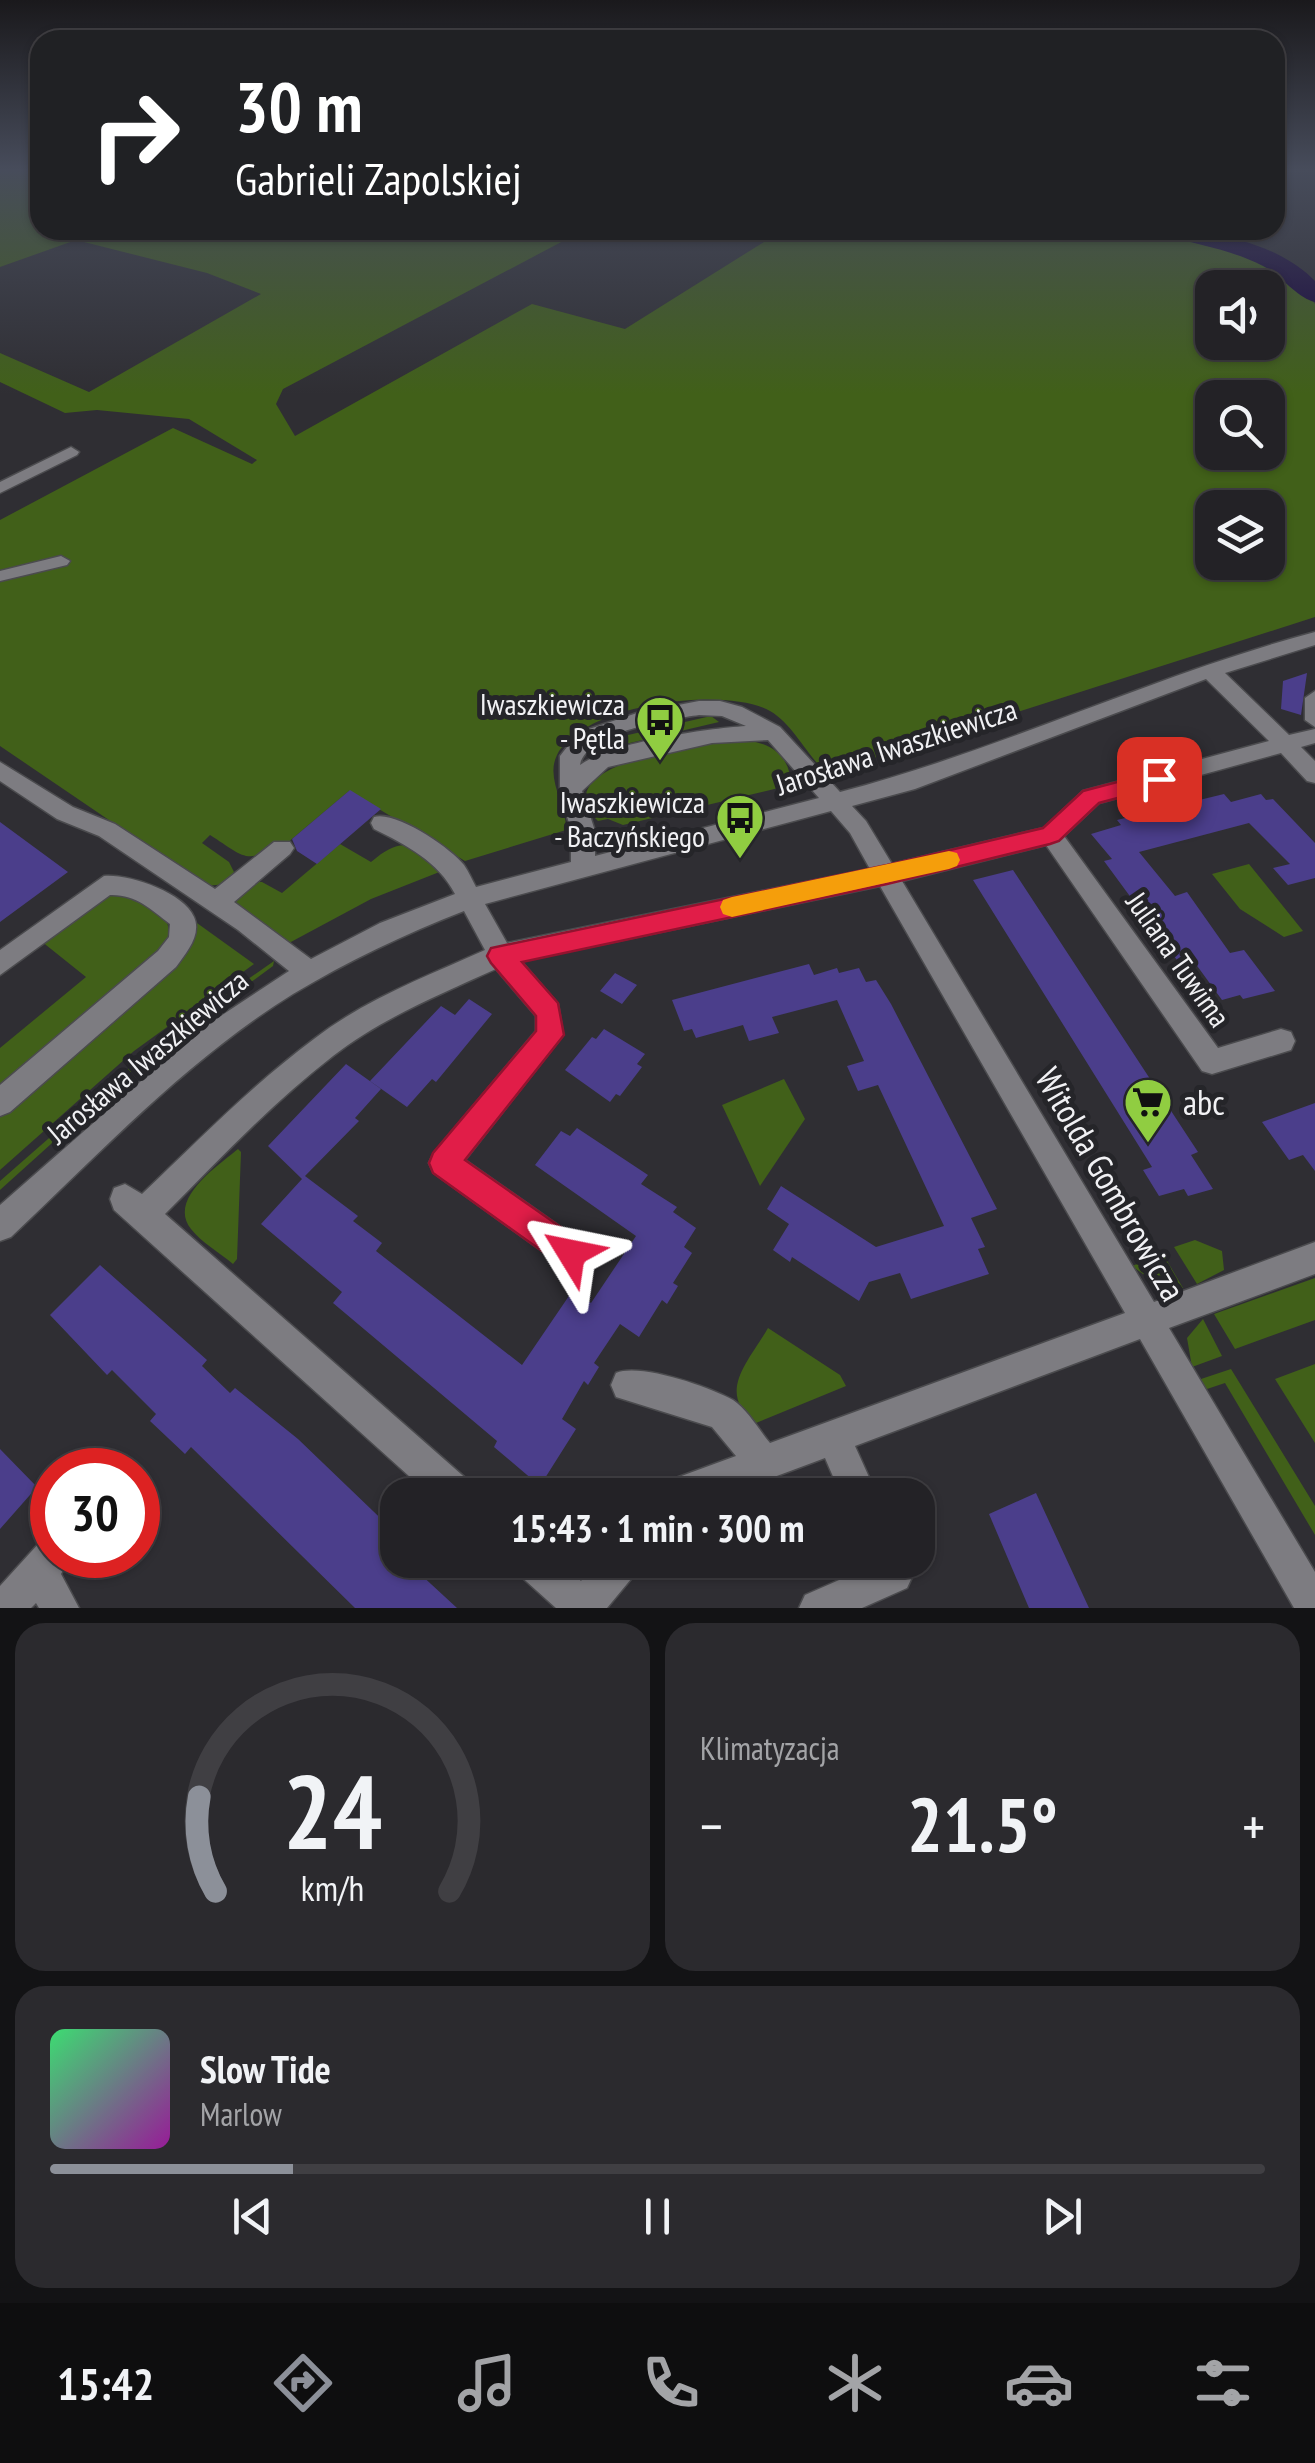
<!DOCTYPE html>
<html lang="pl">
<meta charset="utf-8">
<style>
:root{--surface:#232226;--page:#2b2a2e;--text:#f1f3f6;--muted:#a3a4a7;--line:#403f43;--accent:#8c9099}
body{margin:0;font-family:"PT Sans Narrow",sans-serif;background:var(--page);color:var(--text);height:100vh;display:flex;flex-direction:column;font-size:38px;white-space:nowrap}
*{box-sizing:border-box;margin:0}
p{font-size:32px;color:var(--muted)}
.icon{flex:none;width:55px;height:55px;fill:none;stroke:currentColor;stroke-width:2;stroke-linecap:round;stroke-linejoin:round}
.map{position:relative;height:1608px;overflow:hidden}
.side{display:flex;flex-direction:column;gap:15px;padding:15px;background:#131315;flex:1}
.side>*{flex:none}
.hud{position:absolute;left:30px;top:30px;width:1255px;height:210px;border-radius:30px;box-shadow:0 2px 8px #0004,0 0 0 2px var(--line);background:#202124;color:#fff;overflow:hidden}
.tools{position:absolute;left:1195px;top:270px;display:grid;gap:20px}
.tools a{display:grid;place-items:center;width:90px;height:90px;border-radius:20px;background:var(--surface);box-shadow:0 2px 8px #0004,0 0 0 2px var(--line);font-size:50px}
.speed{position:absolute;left:30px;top:1448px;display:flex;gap:20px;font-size:50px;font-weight:700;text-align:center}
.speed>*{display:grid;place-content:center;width:130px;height:130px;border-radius:50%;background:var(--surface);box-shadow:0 2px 8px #0004,0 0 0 2px var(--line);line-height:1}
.speed .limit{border:15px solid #d22;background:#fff;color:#111}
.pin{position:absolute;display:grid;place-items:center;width:85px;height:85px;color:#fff;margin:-42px;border-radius:20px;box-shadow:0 5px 15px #0006}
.me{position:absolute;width:110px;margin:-55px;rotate:305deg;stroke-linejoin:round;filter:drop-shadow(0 0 8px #0008)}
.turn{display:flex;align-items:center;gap:35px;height:210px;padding:0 40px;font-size:45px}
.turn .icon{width:130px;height:130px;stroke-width:2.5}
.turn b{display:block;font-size:70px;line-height:85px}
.big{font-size:75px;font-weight:700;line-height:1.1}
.side .widget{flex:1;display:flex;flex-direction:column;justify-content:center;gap:15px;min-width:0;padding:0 35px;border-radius:30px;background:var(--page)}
.side .dial{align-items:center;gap:0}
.dial svg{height:260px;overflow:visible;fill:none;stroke:var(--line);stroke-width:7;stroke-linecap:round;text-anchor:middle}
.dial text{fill:var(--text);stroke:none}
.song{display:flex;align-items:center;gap:30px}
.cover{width:120px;height:120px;border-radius:15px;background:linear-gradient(135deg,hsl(140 70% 55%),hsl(300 70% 35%))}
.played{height:10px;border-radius:5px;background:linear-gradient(90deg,var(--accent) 20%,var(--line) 20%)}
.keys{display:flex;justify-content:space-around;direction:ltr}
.heat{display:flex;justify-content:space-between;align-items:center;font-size:55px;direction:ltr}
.side .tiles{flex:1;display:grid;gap:15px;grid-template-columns:1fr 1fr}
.widget:last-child{grid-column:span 2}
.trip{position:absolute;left:380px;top:1478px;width:555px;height:100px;border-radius:30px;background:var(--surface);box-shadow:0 2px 8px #0004,0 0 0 2px var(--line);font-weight:700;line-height:100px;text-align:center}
.tab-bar{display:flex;height:160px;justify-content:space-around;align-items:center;background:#0e0e0f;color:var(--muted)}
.tab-bar .icon{width:70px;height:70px}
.tab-bar .current{color:var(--accent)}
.tab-bar b{font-size:45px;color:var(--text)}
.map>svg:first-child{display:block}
.green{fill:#416019;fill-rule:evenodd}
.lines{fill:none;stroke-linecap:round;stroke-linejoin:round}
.river{fill:#15033b;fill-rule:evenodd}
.building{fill:#4b3e8b}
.minor-casing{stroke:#4b4b4e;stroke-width:3}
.minor{fill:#7d7c81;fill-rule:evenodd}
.route{fill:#e11d48;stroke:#92132f;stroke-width:2.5}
.slow{fill:#f59e0b}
.labels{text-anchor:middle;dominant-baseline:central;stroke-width:10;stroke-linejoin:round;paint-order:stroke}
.poi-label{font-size:30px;fill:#f1f1f4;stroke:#252529;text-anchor:end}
.street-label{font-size:30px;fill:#f1f1f4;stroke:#252529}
.near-poi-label{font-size:35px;fill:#f1f1f4;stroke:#252529;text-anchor:start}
.near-street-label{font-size:35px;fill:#f1f1f4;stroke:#252529}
</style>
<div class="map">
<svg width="1315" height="1608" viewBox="0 0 1315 1608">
<rect width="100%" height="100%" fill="#2f2e33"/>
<!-- green -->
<path class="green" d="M0 169H40V230H584L283 389 276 404 295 436 532 304 625 329 783 230H1165L1274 263 1301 284 1315 304V617L827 773C806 755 794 725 770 711 724 685 583 704 557 755 545 779 567 805 566 830L465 861 349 791 286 844 280 841C248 868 242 855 210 835L202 843 229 862 234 872 226 884 206 886 0 746V520L173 428 252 464 257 460 189 419 97 410 65 413 0 382V353L89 392 261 294 207 273 76 240 0 267ZM1212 288H1268V342H1212ZM1212 398H1268V452H1212ZM1212 508H1268V562H1212Z
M711 716 719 722 617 746 613 743 615 738Z
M727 739C759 739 790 747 791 785L623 825 608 819 598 821C542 764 696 746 727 739Z
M340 844 371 862C406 832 414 847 447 869L371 899 289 943 236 908 232 898 252 882H262L282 893Z
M1249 864 1303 931 1284 937 1240 909 1212 874Z
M129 894 167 921 171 942 0 1095V1048L86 977 41 941 101 895Z
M190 918 254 964 134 1051 0 1170V1111L165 971Z
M274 961 273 966 143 1061 0 1190V1181L161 1040Z
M784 1079 805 1119 760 1186 722 1105Z
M238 1149 241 1152 237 1259 233 1264C220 1253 201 1242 191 1229 167 1199 219 1165 238 1149Z
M1195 1240 1222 1251 1224 1270 1197 1284 1174 1247Z
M1163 1254 1183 1288 1158 1285 1132 1266Z
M1315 1278V1320L1235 1349 1214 1314Z
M1203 1319 1222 1356 1192 1367 1187 1338Z
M768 1328 840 1375 846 1386 756 1423C715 1393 749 1361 768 1328Z
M1315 1364V1443L1275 1379Z
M1231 1369 1315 1506V1535L1225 1383 1204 1390 1198 1380Z"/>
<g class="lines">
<!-- river -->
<path class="river" d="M1159 230C1211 230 1277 242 1315 281V302C1297 298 1281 275 1263 266 1232 250 1196 244 1162 235Z"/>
</g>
<!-- building -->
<path class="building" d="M1307 673 1301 715 1281 709 1283 681Z
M350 790 381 809 317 864 297 851 292 839Z
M1224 794 1231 802 1261 794 1266 800 1273 799 1315 843V878L1288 885 1273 868 1290 864 1249 823 1139 852 1175 896 1187 892 1230 953 1244 950 1275 991 1243 999 1240 995 1222 1000 1195 963 1182 967 1104 861 1112 859 1091 834 1121 825 1117 820Z
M0 822 68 872 0 922Z
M1013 870 1198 1152 1191 1155 1213 1189 1188 1196 1184 1189 1159 1196 1143 1170 1152 1167 973 880Z
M809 964 814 975 837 968 839 973 859 968 866 982 876 980 891 1004 997 1209 971 1218 985 1247 978 1249 989 1274 911 1299 900 1273 869 1282 859 1301 792 1257 790 1262 773 1250 789 1224 767 1209 781 1186 876 1247 944 1226 878 1085 858 1091 847 1066 864 1061 837 1000 772 1017 779 1033 749 1041 743 1025 696 1038 692 1029 684 1031 672 1000Z
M615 973 637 985 622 1004 600 991Z
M469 999 492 1014 436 1082 432 1079 407 1107 370 1081 441 1006 455 1015Z
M604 1029 645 1054 637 1064 642 1067 620 1096 616 1094 610 1102 565 1070 592 1037 596 1039Z
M346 1064 381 1089 355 1118 359 1121 305 1176 358 1216 353 1221 382 1243 376 1251 522 1365 573 1290 591 1303 636 1236 535 1165 561 1131 570 1136 577 1128 648 1175 641 1184 677 1207 673 1212 696 1228 684 1247 692 1253 673 1283 678 1286 667 1304 662 1300 639 1337 620 1324 594 1363 599 1367 588 1385 584 1381 562 1419 576 1429 540 1486 494 1447 497 1441 333 1303 342 1292 261 1224 302 1179 268 1146Z
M1315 1103V1171L1303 1155 1289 1160 1262 1122Z
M100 1265 207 1360 202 1366 230 1393 235 1388 298 1439 398 1535V1560H405L457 1608H355L191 1447 185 1454 150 1421 156 1414 112 1370 107 1375 50 1315Z
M0 1449 37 1487 0 1529Z
M1036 1493 1089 1608H1029L989 1514Z"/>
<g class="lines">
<!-- minor casing -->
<g class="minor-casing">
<path id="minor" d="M71 447 79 452 77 455 0 493V482Z
M61 556 70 561 67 565 0 581V571Z
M1315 632V645L1225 673 1289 735 1315 729V743L1301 747 1315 761V783L1307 781 1281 753 1099 803 1064 836 1218 1048 1281 1029 1291 1032 1295 1041 1291 1050 1212 1074 1202 1071 1046 845 902 881 1154 1302 1315 1242V1274L1169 1328 1315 1572V1608H1294L1140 1339 855 1446 877 1495H841L825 1458 726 1495H660L665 1482 736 1456 712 1427 616 1397 611 1385 616 1373C641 1363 709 1387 733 1400 747 1409 759 1430 770 1443L1125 1313 880 886 521 961 558 1004 563 1035 465 1160 582 1242 587 1253 582 1264 571 1269 560 1264 434 1173 429 1163 434 1153 536 1031V1016L496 969C441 994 382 1018 333 1056 272 1103 219 1160 165 1214L470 1482 475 1495H430L114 1210 110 1199 114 1188 125 1184 142 1194C198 1141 252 1085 314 1039 364 1000 427 976 485 950L464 911C405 934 348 961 293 994 188 1059 100 1153 11 1237L0 1241V1205L198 1031 289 971 238 930 99 836 57 819 0 781V762L73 807 115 824 215 889 274 842H290L294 848 290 854 234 902 311 959 380 923 455 894C438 861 406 845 374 829L371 823 374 817C395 810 451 848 464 865 469 872 472 880 476 887L571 862V831L560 790V756L574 738 589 729 637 713 699 701H720L742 707 780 727 840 792C1002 750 1153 675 1315 632ZM1206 679 1269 741 1083 791 1044 828 892 864 866 821 852 806 915 789ZM699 715 722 716 746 726C704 729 613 742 580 765 586 732 670 719 699 715ZM768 740 819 798 595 856V831L582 791 608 767 712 743ZM831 811 850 833 870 869 507 943 485 904Z
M1315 691V727L1305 720V698Z
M104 876C129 874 183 892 194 917 202 935 186 953 176 967L10 1112 0 1116V1085L158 951 169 937 170 924C151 909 135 894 110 895L0 975V950Z
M52 1537V1555H71L61 1574 79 1608H39L36 1603 31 1608H0V1586L40 1542Z
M511 1560H558L581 1581 599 1560H642L636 1573 607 1608H556L517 1573Z
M868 1560H906L913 1575 907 1588 862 1608H799L805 1595 871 1566Z"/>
</g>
<!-- minor -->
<use href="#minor" class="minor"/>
</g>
<!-- sky -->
<linearGradient id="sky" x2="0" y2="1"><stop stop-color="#1a191c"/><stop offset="0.43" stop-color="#474c5b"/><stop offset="1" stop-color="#474c5b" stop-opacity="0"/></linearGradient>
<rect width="1315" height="394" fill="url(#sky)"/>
<!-- route -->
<path class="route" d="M1159 771 1167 774 1170 779 1167 785 1099 803 1059 841 1050 844 887 884 522 962 558 1003 564 1035 465 1160 582 1242 586 1253 582 1264 571 1268 560 1264 433 1173 429 1163 433 1153 536 1031V1016L491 963 487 956 491 948 887 865 1043 828 1083 791Z"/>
<!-- slow -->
<path class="slow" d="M949 851 957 853 960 860 957 866 949 869 732 917 723 914 720 907 723 900 732 897Z"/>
<!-- icons -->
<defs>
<g id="bus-pin" transform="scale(2.5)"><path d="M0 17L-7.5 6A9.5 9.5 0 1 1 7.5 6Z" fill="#90cd41" stroke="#252529"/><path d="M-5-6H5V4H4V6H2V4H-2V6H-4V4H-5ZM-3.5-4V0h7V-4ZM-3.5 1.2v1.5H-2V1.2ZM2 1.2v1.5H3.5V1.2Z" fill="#111"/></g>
<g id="supermarket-pin" transform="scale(2.5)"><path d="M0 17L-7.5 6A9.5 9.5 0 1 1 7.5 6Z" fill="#90cd41" stroke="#252529"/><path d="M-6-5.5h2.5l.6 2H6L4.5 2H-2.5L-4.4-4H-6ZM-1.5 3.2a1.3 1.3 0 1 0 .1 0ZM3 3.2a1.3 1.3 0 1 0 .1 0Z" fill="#111"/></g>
</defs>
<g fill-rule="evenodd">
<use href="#bus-pin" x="660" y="720"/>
<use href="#bus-pin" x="740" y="818"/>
<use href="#supermarket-pin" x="1148" y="1102"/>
</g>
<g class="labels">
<!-- poi labels -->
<g class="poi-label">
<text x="625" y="703">Iwaszkiewicza<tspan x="625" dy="34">- Pętla</tspan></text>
<text x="705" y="801">Iwaszkiewicza<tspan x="705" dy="34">- Baczyńskiego</tspan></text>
</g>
<!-- street labels -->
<g class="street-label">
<text transform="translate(896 746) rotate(-18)">Jarosława Iwaszkiewicza</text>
<text transform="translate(1179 959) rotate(55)">Juliana Tuwima</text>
<text transform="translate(147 1056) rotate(-40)">Jarosława Iwaszkiewicza</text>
</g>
<!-- near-poi labels -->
<g class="near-poi-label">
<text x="1183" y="1102">abc</text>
</g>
<!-- near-street labels -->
<g class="near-street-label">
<text transform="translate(1111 1184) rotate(60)">Witolda Gombrowicza</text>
</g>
</g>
</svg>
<div class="tools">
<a><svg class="icon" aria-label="sound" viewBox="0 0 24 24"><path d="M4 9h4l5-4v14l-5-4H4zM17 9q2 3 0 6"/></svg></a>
<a><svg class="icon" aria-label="search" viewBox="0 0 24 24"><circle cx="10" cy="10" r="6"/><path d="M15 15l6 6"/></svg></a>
<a><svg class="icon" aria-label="layers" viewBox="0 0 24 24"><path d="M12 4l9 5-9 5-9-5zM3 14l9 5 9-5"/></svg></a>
</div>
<div class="speed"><div class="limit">30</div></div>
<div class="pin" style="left:1159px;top:779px;background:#d93025"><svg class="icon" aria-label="arrive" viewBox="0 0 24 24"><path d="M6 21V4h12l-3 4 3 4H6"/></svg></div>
<svg class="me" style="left:571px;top:1253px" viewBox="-20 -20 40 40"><path d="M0-17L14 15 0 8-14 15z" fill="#e11d48" stroke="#fff" stroke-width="4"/></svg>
<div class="trip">15:43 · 1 min · 300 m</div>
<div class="hud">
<div class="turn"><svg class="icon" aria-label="right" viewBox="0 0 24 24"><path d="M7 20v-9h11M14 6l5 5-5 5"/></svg><div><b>30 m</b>Gabrieli Zapolskiej</div></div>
</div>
</div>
<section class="side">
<div class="tiles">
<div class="widget dial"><svg viewBox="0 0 100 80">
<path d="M14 69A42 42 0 1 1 86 69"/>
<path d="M14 69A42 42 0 0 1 9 40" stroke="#8c9099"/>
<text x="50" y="56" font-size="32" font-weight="700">24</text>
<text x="50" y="72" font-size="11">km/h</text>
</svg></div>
<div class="widget"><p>Klimatyzacja</p>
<div class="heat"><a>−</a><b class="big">21.5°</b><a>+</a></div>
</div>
<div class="widget">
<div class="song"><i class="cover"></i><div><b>Slow Tide</b><p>Marlow</p></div></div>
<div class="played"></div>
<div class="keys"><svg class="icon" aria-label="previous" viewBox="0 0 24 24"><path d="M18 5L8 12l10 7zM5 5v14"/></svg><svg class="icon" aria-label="pause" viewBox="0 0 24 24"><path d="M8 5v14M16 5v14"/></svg><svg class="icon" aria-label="next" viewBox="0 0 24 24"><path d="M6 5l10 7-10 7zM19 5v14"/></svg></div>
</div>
</div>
</section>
<nav class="tab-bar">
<b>15:42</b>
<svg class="icon current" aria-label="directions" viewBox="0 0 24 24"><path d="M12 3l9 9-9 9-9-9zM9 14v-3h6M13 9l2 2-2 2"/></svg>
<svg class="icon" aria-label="music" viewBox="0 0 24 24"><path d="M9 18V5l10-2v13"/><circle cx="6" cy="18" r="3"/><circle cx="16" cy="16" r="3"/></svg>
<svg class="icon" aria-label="phone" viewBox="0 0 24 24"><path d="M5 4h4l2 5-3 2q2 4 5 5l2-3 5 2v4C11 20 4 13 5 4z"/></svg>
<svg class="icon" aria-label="climate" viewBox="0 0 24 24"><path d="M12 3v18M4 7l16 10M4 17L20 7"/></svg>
<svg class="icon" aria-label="car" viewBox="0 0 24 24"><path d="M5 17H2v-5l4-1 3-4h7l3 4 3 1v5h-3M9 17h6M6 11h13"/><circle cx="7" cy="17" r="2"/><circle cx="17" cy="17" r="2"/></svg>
<svg class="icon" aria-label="filters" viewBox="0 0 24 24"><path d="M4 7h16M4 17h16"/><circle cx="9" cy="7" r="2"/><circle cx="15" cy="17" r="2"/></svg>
</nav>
